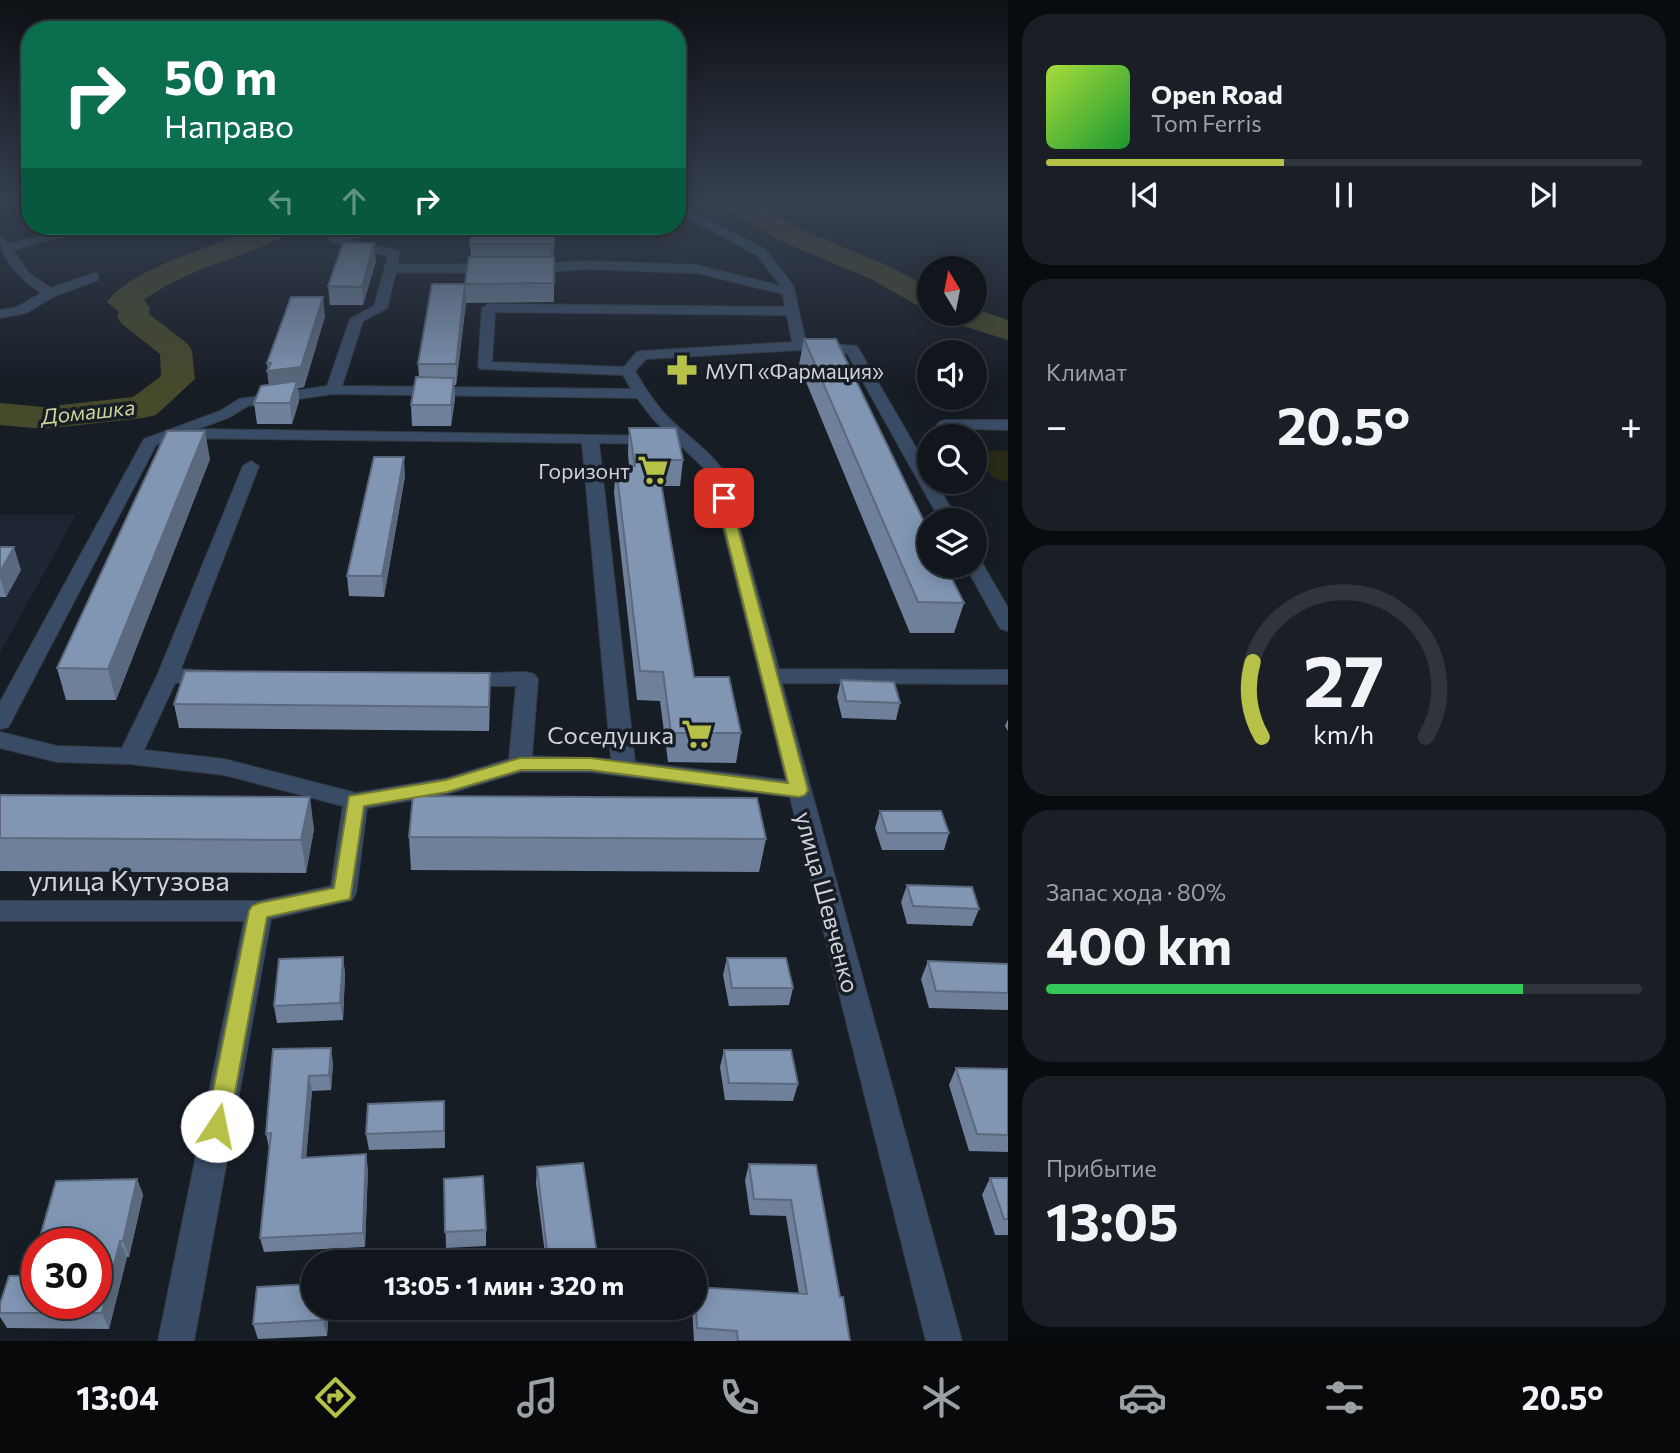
<!DOCTYPE html>
<html lang="ru">
<meta charset="utf-8">
<style>
:root{--surface:#11161c;--page:#1a1f25;--text:#f1f3f6;--muted:#9c9fa3;--line:#30353b;--accent:#b7c148}
body{margin:0;font-family:Commissioner,sans-serif;background:var(--page);color:var(--text);height:100vh;display:flex;flex-direction:column;font-size:26px;white-space:nowrap}
*{box-sizing:border-box;margin:0}
p{font-size:23px;color:var(--muted)}
.icon{flex:none;width:38px;height:38px;fill:none;stroke:currentColor;stroke-width:2;stroke-linecap:round;stroke-linejoin:round}
.map{position:relative;flex:1;overflow:hidden}
.panel{display:flex;flex-direction:column;gap:14px;padding:14px;background:#090c0f;width:672px}
.panel>*{flex:none}
.banner{position:absolute;left:21px;top:21px;width:665px;height:214px;border-radius:28px;box-shadow:0 4px 18px #0003,0 0 0 2px var(--line);background:#0b6e4f;color:#fff;overflow:hidden}
.needle{width:46px;rotate:350deg}
.fabs{position:absolute;left:917px;top:256px;display:grid;gap:14px}
.fabs a{display:grid;place-items:center;width:70px;height:70px;border-radius:50%;background:var(--surface);box-shadow:0 4px 18px #0003,0 0 0 2px var(--line);font-size:35px}
.speed{position:absolute;left:21px;top:1228px;display:flex;gap:14px;font-size:35px;font-weight:700;text-align:center}
.speed>*{display:grid;place-content:center;width:91px;height:91px;border-radius:50%;background:var(--surface);box-shadow:0 4px 18px #0003,0 0 0 2px var(--line);line-height:1}
.speed .limit{border:10px solid #d22;background:#fff;color:#111}
.pin{position:absolute;display:grid;place-items:center;width:60px;height:60px;color:#fff;margin:-30px;border-radius:14px;box-shadow:0 4px 10px #0006}
.me{position:absolute;width:77px;margin:-38px;rotate:11deg;stroke-linejoin:round;filter:drop-shadow(0 0 5px #0008)}
.turn{display:flex;align-items:center;gap:24px;height:147px;padding:0 28px;font-size:32px}
.turn .icon{width:91px;height:91px;stroke-width:2.5}
.turn b{display:block;font-size:49px;line-height:60px}
.lanes{display:flex;align-items:center;height:66px;padding:0 28px;background:#0003;justify-content:center;gap:35px;direction:ltr}
.lanes .off{opacity:.35}
.big{font-size:52px;font-weight:700;line-height:1.1}
.panel .tile{flex:1;display:flex;flex-direction:column;justify-content:center;gap:10px;min-width:0;padding:0 24px;border-radius:28px;background:var(--page)}
.panel .dial{align-items:center;gap:0}
.dial svg{height:182px;overflow:visible;fill:none;stroke:var(--line);stroke-width:7;stroke-linecap:round;text-anchor:middle}
.dial text{fill:var(--text);stroke:none}
.song{display:flex;align-items:center;gap:21px}
.cover{width:84px;height:84px;border-radius:10px;background:linear-gradient(135deg,hsl(80 70% 55%),hsl(130 70% 35%))}
.played{height:7px;border-radius:4px;background:linear-gradient(90deg,var(--accent) 40%,var(--line) 40%)}
.keys{display:flex;justify-content:space-around;direction:ltr}
.heat{display:flex;justify-content:space-between;align-items:center;font-size:38px;direction:ltr}
.charge{height:10px;border-radius:5px;background:linear-gradient(90deg,#34c759 80%,var(--line) 0)}
.trip{position:absolute;left:301px;top:1250px;width:406px;height:70px;border-radius:35px;background:var(--surface);box-shadow:0 4px 18px #0003,0 0 0 2px var(--line);font-weight:700;line-height:70px;text-align:center}
.menu{display:flex;height:112px;justify-content:space-around;align-items:center;background:#07090b;color:var(--muted)}
.menu .icon{width:49px;height:49px}
.menu .active{color:var(--accent)}
.menu b{font-size:32px;color:var(--text)}
main{display:flex;flex:1;min-height:0}
.map>svg:first-child{display:block}
.built{fill:#1d2632}
.green{fill:#282a15}
.lines{fill:none;stroke-linecap:round;stroke-linejoin:round}
.river{fill:#46492a;fill-rule:evenodd}
.minor-casing{stroke:#343a42;stroke-width:2}
.minor{fill:#394c65;fill-rule:evenodd}
.wall{fill:#6f819a}
.shaded-wall{fill:#5a697d}
.building{fill:#8196b3;stroke:#5a697d;stroke-width:2}
.route{fill:#b7c148;stroke:#777d2f;stroke-width:2}
.labels{text-anchor:middle;dominant-baseline:central;stroke-width:7;stroke-linejoin:round;paint-order:stroke}
.far-poi-label{font-size:21px;fill:#cfd3d9;stroke:#171d25;text-anchor:start}
.far-water-label{font-size:21px;font-style:italic;fill:#cbd297;stroke:#171d25}
.poi-label{font-size:24px;fill:#cfd3d9;stroke:#171d25;text-anchor:end}
.street-label{font-size:24px;fill:#cfd3d9;stroke:#171d25}
.near-street-label{font-size:28px;fill:#cfd3d9;stroke:#171d25}
</style>
<main>
<div class="map">
<svg width="1008" height="1341" viewBox="0 0 1008 1341">
<rect width="100%" height="100%" fill="#171d25"/>
<!-- built -->
<path class="built" d="M0 515H76L0 653Z"/>
<!-- green -->
<path class="green" d="M986 451H1008V481C989 481 986 469 978 454Z"/>
<g class="lines">
<!-- river -->
<path class="river" d="M715 200H747L805 231 891 267 929 288V309L918 306 871 279 785 243 719 205Z
M261 226H295C283 243 233 257 212 265 188 275 164 285 144 300L150 308 149 314 188 344 192 351 195 379 156 415 143 418 43 429 0 425V403L43 407 133 397 161 376 160 354 122 324 117 317 119 312 107 302C131 267 221 245 261 226Z
M975 309 1008 320V340L944 320 940 313H975Z"/>
<!-- minor casing -->
<g class="minor-casing">
<path id="minor" d="M677 204 765 249 793 285 806 342 857 346 929 470V481H935L958 520H940L847 353 800 350 646 359 635 371C646 389 656 406 671 420 689 438 710 451 725 473L779 669 1008 670V684L782 683 962 1341H926L790 797 590 772H521L447 794 367 808 356 893 352 900 271 919 194 1341H158L244 921H0V901H259L331 886 343 806 224 775 130 764 57 762 0 748V732L57 746 122 748 157 676 243 466 251 461 259 466 181 669 217 671 221 676 217 681 175 683 144 750 224 759 356 793 447 778 509 759 516 686H462L455 684 451 679 455 674 527 672 534 674 538 679 532 756 611 759 582 443 176 438 156 445 11 722 8 727 0 729V702L144 439 220 411 239 399 327 386 350 319 374 306 388 256 330 242V238L372 226H390L348 240 399 251 398 264 494 265 500 269 494 273 396 272 387 308 363 321 342 386 631 389 623 375 480 369 478 366 482 308 489 304 785 307 783 294 697 273 585 269 526 273 520 269 526 265 585 261 697 265 781 286 757 255 677 212ZM495 312 787 315 792 342 642 351 637 352 624 367 492 362ZM333 394 637 398 653 419 709 473 786 780 635 762 599 443 655 444 663 439 661 436 198 429 230 417 248 406Z
M61 231 65 232V236L13 250 30 274 51 288 94 273 98 274V280L55 296 26 313 0 318V310L17 307 41 293C21 279 0 260 0 236L9 244Z
M945 420H1008V430L939 428 937 425 939 422Z
M975 560 981 561 1008 608V631L1001 629 998 625 965 565H975Z"/>
</g>
<!-- minor -->
<use href="#minor" class="minor"/>
</g>
<!-- wall -->
<path class="wall" d="M554 235V302L466 303 456 385H454L455 398 451 426H412L411 405 419 377 418 364 465 284 471 257 470 244Z
M376 261 363 305H330L328 286Z
M325 316 304 387 298 388 299 401 292 424H257L254 403 269 385 267 363Z
M804 339 964 603 954 633H910L799 365Z
M629 428 683 460 680 486H662L694 677 741 733 736 763 668 762 660 701 637 700 614 492 616 466H629L628 453Z
M210 459 116 700H66L57 668Z
M405 476 384 597 349 596 347 576Z
M0 547 21 570 6 597H0Z
M490 673 489 731 179 728 174 704Z
M841 680 900 703 896 720 842 718 837 697Z
M1008 719V731L1005 726Z
M0 795 314 829 306 873 0 871Z
M880 811 949 833 944 850H882L875 828Z
M409 837 766 839 759 872 411 870Z
M907 885 979 909 972 926 907 924 901 902Z
M343 957 345 974 343 1020 277 1023 274 1006Z
M727 958 793 988 789 1005 729 1006 723 975Z
M928 961 1008 964V1010L929 1008 921 979Z
M273 1049 333 1063 331 1090 312 1091 306 1157 368 1169 365 1247 264 1252 260 1238 269 1148 266 1134Z
M724 1050 798 1084 793 1101 725 1100 720 1067Z
M956 1068 1008 1069V1152L969 1151 949 1085Z
M445 1118V1148L369 1150 366 1134Z
M749 1164 816 1165 840 1297 850 1341H694L692 1307H695V1287L799 1294 786 1216 750 1215 745 1180Z
M537 1167 597 1254 596 1262H546L536 1183Z
M990 1178H1008V1235H995L982 1195Z
M137 1179 143 1195 129 1257H127L109 1329 7 1328 0 1317V1304Z
M444 1179 486 1230V1246L446 1248Z
M313 1307H329L327 1336 258 1339 253 1324Z"/>
<!-- shaded-wall -->
<path class="shaded-wall" d="M374 243 376 261 363 305 362 287Z
M554 244V262H550V245Z
M465 284 466 303 456 385V364Z
M323 297 325 316 304 387 298 388 299 401 292 424 290 403 270 392 267 371Z
M454 378 455 398 451 426V405Z
M205 431 210 459 116 700 108 669Z
M404 457 405 476 384 597 382 576Z
M14 547 21 570 6 597 0 577V572Z
M490 673V698L489 731V707Z
M310 797 314 829 306 873 301 840Z
M343 957 345 974 343 1020 340 1003Z
M331 1048 333 1063 331 1090 329 1075Z
M309 1076 312 1091 305 1172 302 1158Z
M444 1101 445 1118V1148L444 1131Z
M366 1154 368 1169 365 1247 363 1233Z
M137 1179 143 1195 129 1257 123 1241Z
M120 1241 127 1257 109 1329 102 1313Z
M324 1307H329L327 1336 323 1320Z"/>
<!-- building -->
<path class="building" d="M471 234 554 235V244H470Z
M343 243H374L362 287 328 286Z
M469 257H554V283L465 284Z
M432 284H465L456 364H418Z
M291 297H323L301 367 267 371 271 363H267Z
M804 339H836L929 532V565H945L964 603 918 602Z
M416 377 454 378 451 405H411Z
M297 381 290 403H254L261 386Z
M629 428H676L683 460H657L694 677H729L741 733H671L663 672 640 671 616 466H635Z
M167 431H205L108 669 57 668Z
M374 457H404L382 576H347Z
M0 547H14L0 572Z
M185 671 490 673 489 707 174 704Z
M841 680 894 682 900 703 846 701Z
M0 795 310 797 301 840 0 838Z
M413 796 757 798 766 839 409 837Z
M880 811H941L949 833H887Z
M907 885 972 887 979 909 913 906Z
M343 957 340 1003 274 1006 279 959Z
M727 958H786L793 988H732Z
M928 961 1008 964V993L936 991Z
M331 1048 329 1075 309 1076 302 1158 366 1154 363 1233 260 1238 271 1133 266 1134 273 1049Z
M724 1050H791L798 1084 729 1083Z
M956 1068 1008 1069V1135L977 1134Z
M444 1101V1131L366 1134 368 1104Z
M583 1163 597 1254 548 1259 537 1167Z
M749 1164 816 1165 840 1297H843L850 1341H738L737 1331 697 1328 695 1287 807 1294 791 1200 754 1199Z
M483 1176 486 1230 445 1232 444 1179Z
M990 1178H1008V1219H1004Z
M137 1179 123 1241H120L102 1313H0V1304L9 1276H30L37 1251V1304H96V1244H38L56 1181Z
M313 1284V1307H324L323 1320 253 1324 257 1287Z"/>
<!-- sky -->
<linearGradient id="sky" x2="0" y2="1"><stop stop-color="#0d1014"/><stop offset="0.52" stop-color="#364051"/><stop offset="1" stop-color="#364051" stop-opacity="0"/></linearGradient>
<rect width="1008" height="388" fill="url(#sky)"/>
<!-- route -->
<path class="route" d="M724 494 730 498 808 790 805 795 799 797 590 770H521L447 792 364 806 350 899 267 917 229 1126 226 1134 217 1137 209 1134 206 1126 249 911 252 906 259 903 334 888 349 796 446 780 520 758H590L788 783 717 498Z"/>
<!-- icons -->
<defs>
<g id="pharmacy-bare" transform="scale(2.415)"><path d="M-2-6h4v4h4v4h-4v4h-4v-4h-4v-4h4Z" fill="#b7c148" stroke="#171d25" stroke-width="2.5" paint-order="stroke"/></g>
<g id="supermarket-bare" transform="scale(2.415)"><path d="M-6-5.5h2.5l.6 2H6L4.5 2H-2.5L-4.4-4H-6ZM-1.5 3.2a1.3 1.3 0 1 0 .1 0ZM3 3.2a1.3 1.3 0 1 0 .1 0Z" fill="#b7c148" stroke="#171d25" stroke-width="2.5" paint-order="stroke"/></g>
</defs>
<g fill-rule="evenodd">
<use href="#pharmacy-bare" x="682" y="370"/>
<use href="#supermarket-bare" x="653" y="470"/>
<use href="#supermarket-bare" x="697" y="734"/>
</g>
<g class="labels">
<!-- far-poi labels -->
<g class="far-poi-label">
<text x="705" y="370">МУП «Фармация»</text>
<text x="630" y="470" text-anchor="end">Горизонт</text>
</g>
<!-- far-water labels -->
<g class="far-water-label">
<text transform="translate(88 411) rotate(-6)">Домашка</text>
</g>
<!-- poi labels -->
<g class="poi-label">
<text x="674" y="734">Соседушка</text>
</g>
<!-- street labels -->
<g class="street-label">
<text transform="translate(828 902) rotate(75)">улица Шевченко</text>
</g>
<!-- near-street labels -->
<g class="near-street-label">
<text x="129" y="880">улица Кутузова</text>
</g>
</g>
</svg>
<div class="fabs">
<a><svg class="needle" viewBox="-14 -14 28 28"><path d="M0-13l5 13h-10z" fill="#e53935"/><path d="M0 13l5-13h-10z" fill="#9c9fa3"/></svg></a>
<a><svg class="icon" aria-label="sound" viewBox="0 0 24 24"><path d="M4 9h4l5-4v14l-5-4H4zM17 9q2 3 0 6"/></svg></a>
<a><svg class="icon" aria-label="search" viewBox="0 0 24 24"><circle cx="10" cy="10" r="6"/><path d="M15 15l6 6"/></svg></a>
<a><svg class="icon" aria-label="layers" viewBox="0 0 24 24"><path d="M12 4l9 5-9 5-9-5zM3 14l9 5 9-5"/></svg></a>
</div>
<div class="speed"><div class="limit">30</div></div>
<div class="pin" style="left:724px;top:498px;background:#d93025"><svg class="icon" aria-label="arrive" viewBox="0 0 24 24"><path d="M6 21V4h12l-3 4 3 4H6"/></svg></div>
<svg class="me" style="left:217px;top:1126px" viewBox="-20 -20 40 40"><circle r="19" fill="#fff"/><path d="M0-13L10 11 0 6-10 11z" fill="#b7c148"/></svg>
<div class="trip">13:05 · 1 мин · 320 m</div>
<div class="banner">
<div class="turn"><svg class="icon" aria-label="right" viewBox="0 0 24 24"><path d="M7 20v-9h11M14 6l5 5-5 5"/></svg><div><b>50 m</b>Направо</div></div>
<div class="lanes"><svg class="icon off" aria-label="left" viewBox="0 0 24 24"><path d="M17 20v-9H6M10 6l-5 5 5 5"/></svg><svg class="icon off" aria-label="ahead" viewBox="0 0 24 24"><path d="M12 20V5M6 11l6-6 6 6"/></svg><svg class="icon" aria-label="right" viewBox="0 0 24 24"><path d="M7 20v-9h11M14 6l5 5-5 5"/></svg></div>
</div>
</div>
<section class="panel">
<div class="tile">
<div class="song"><i class="cover"></i><div><b>Open Road</b><p>Tom Ferris</p></div></div>
<div class="played"></div>
<div class="keys"><svg class="icon" aria-label="previous" viewBox="0 0 24 24"><path d="M18 5L8 12l10 7zM5 5v14"/></svg><svg class="icon" aria-label="pause" viewBox="0 0 24 24"><path d="M8 5v14M16 5v14"/></svg><svg class="icon" aria-label="next" viewBox="0 0 24 24"><path d="M6 5l10 7-10 7zM19 5v14"/></svg></div>
</div>
<div class="tile"><p>Климат</p>
<div class="heat"><a>−</a><b class="big">20.5°</b><a>+</a></div>
</div>
<div class="tile dial"><svg viewBox="0 0 100 80">
<path d="M14 69A42 42 0 1 1 86 69"/>
<path d="M14 69A42 42 0 0 1 10 36" stroke="#b7c148"/>
<text x="50" y="56" font-size="32" font-weight="700">27</text>
<text x="50" y="72" font-size="11">km/h</text>
</svg></div>
<div class="tile"><p>Запас хода · 80%</p><b class="big">400 km</b><div class="charge"></div></div>
<div class="tile"><p>Прибытие</p><b class="big">13:05</b></div>
</section>
</main>
<nav class="menu">
<b>13:04</b>
<svg class="icon active" aria-label="directions" viewBox="0 0 24 24"><path d="M12 3l9 9-9 9-9-9zM9 14v-3h6M13 9l2 2-2 2"/></svg>
<svg class="icon" aria-label="music" viewBox="0 0 24 24"><path d="M9 18V5l10-2v13"/><circle cx="6" cy="18" r="3"/><circle cx="16" cy="16" r="3"/></svg>
<svg class="icon" aria-label="phone" viewBox="0 0 24 24"><path d="M5 4h4l2 5-3 2q2 4 5 5l2-3 5 2v4C11 20 4 13 5 4z"/></svg>
<svg class="icon" aria-label="climate" viewBox="0 0 24 24"><path d="M12 3v18M4 7l16 10M4 17L20 7"/></svg>
<svg class="icon" aria-label="car" viewBox="0 0 24 24"><path d="M5 17H2v-5l4-1 3-4h7l3 4 3 1v5h-3M9 17h6M6 11h13"/><circle cx="7" cy="17" r="2"/><circle cx="17" cy="17" r="2"/></svg>
<svg class="icon" aria-label="filters" viewBox="0 0 24 24"><path d="M4 7h16M4 17h16"/><circle cx="9" cy="7" r="2"/><circle cx="15" cy="17" r="2"/></svg>
<b>20.5°</b>
</nav>
